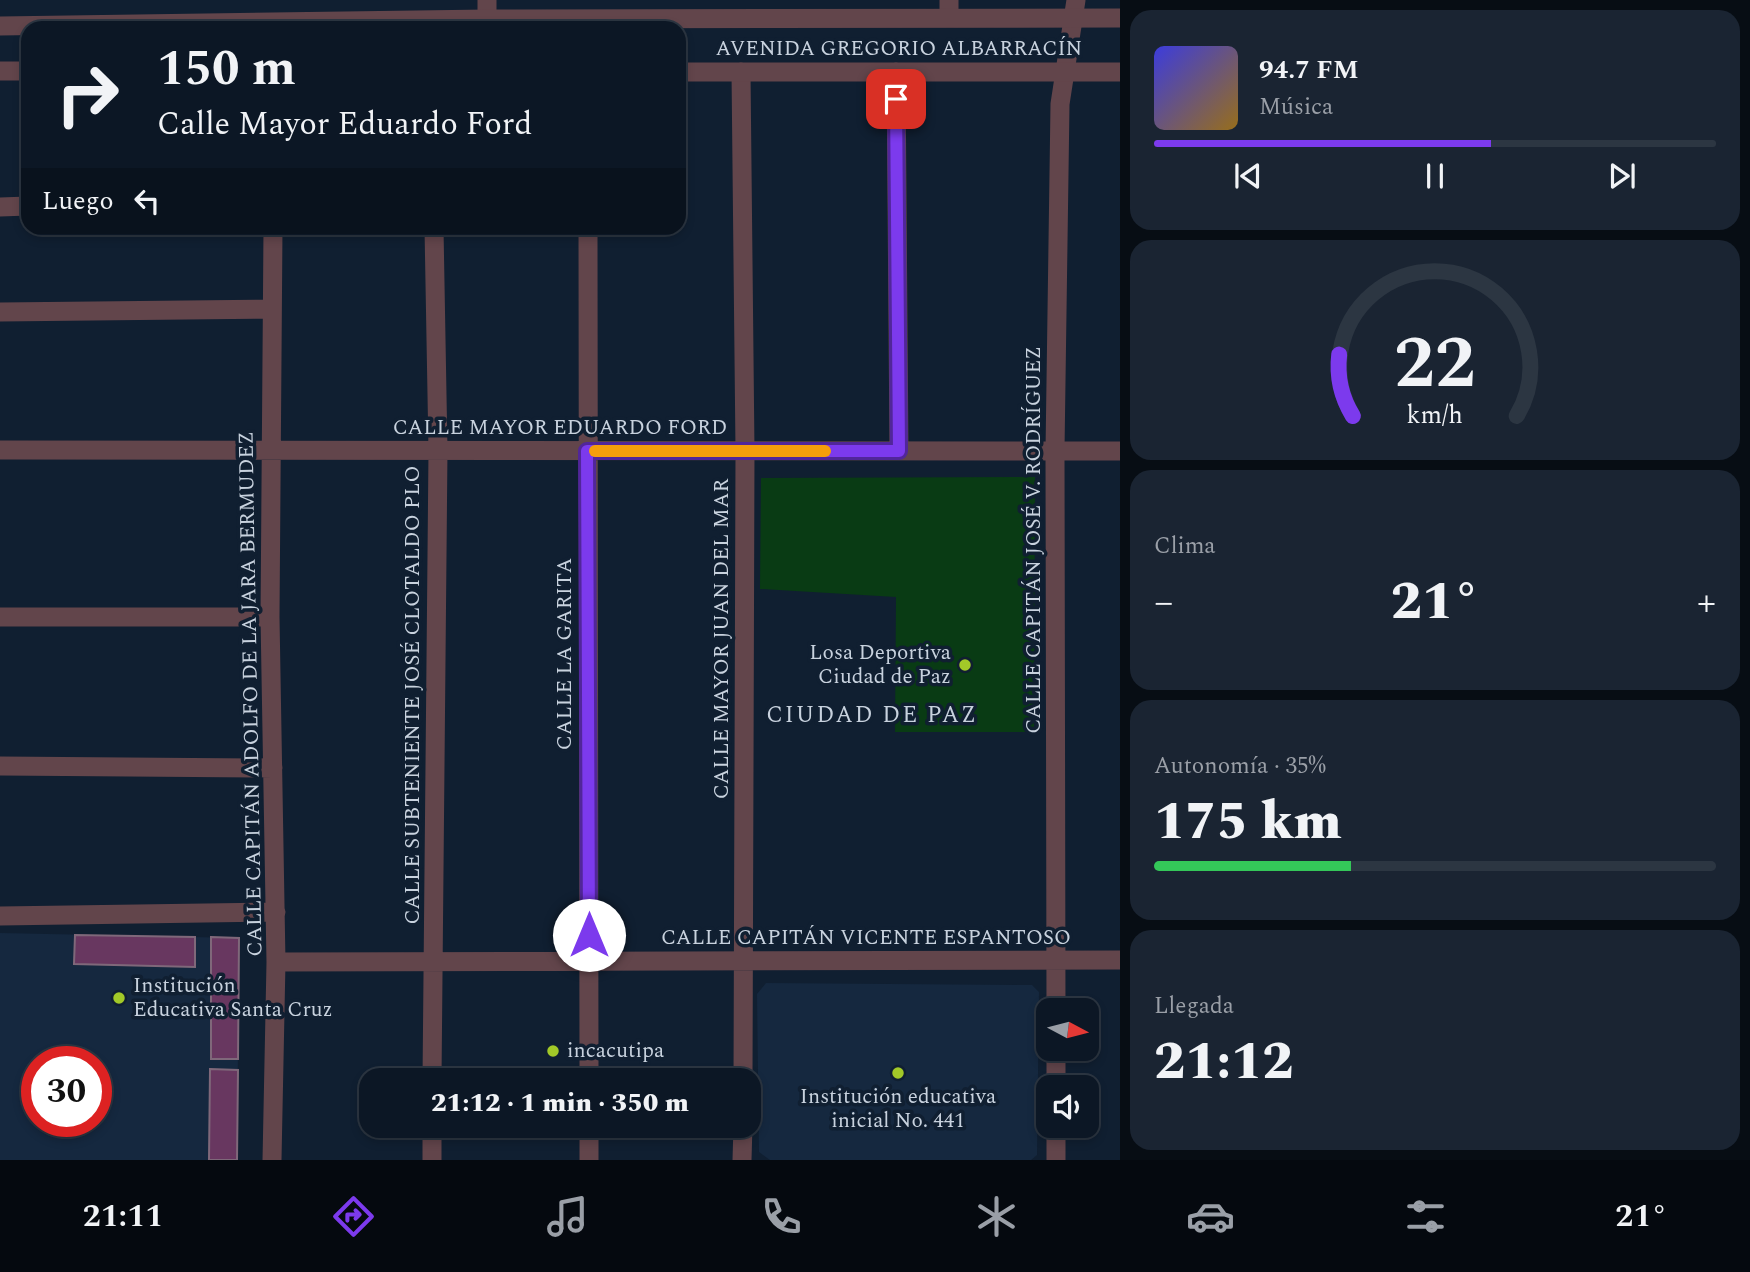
<!DOCTYPE html>
<html lang="es">
<meta charset="utf-8">
<style>
:root{--surface:#0c1725;--page:#1a2432;--text:#f1f3f6;--muted:#9a9fa7;--line:#2c3642;--accent:#7c3aed}
body{margin:0;font-family:Spectral,serif;background:var(--page);color:var(--text);height:100vh;display:flex;flex-direction:column;font-size:26px;white-space:nowrap}
*{box-sizing:border-box;margin:0}
p{font-size:23px;color:var(--muted)}
.icon{flex:none;width:38px;height:38px;fill:none;stroke:currentColor;stroke-width:2;stroke-linecap:round;stroke-linejoin:round}
.map{position:relative;flex:1;overflow:hidden}
.details{display:flex;flex-direction:column;gap:10px;padding:10px;background:#070d14;width:630px}
.details>*{flex:none}
.banner{position:absolute;left:21px;top:21px;width:665px;height:214px;border-radius:21px;box-shadow:0 4px 10px #0003,0 0 0 2px var(--line);background:#0c1725;color:var(--text);overflow:hidden}
.needle{width:46px;rotate:97deg}
.buttons{position:absolute;left:1036px;top:998px;display:grid;gap:14px}
.buttons a{display:grid;place-items:center;width:63px;height:63px;border-radius:14px;background:var(--surface);box-shadow:0 4px 10px #0003,0 0 0 2px var(--line);font-size:35px}
.speed{position:absolute;left:21px;top:1046px;display:flex;gap:14px;font-size:35px;font-weight:700;text-align:center}
.speed>*{display:grid;place-content:center;width:91px;height:91px;border-radius:50%;background:var(--surface);box-shadow:0 4px 10px #0003,0 0 0 2px var(--line);line-height:1}
.speed .limit{border:10px solid #d22;background:#fff;color:#111}
.pin{position:absolute;display:grid;place-items:center;width:60px;height:60px;color:#fff;margin:-30px;border-radius:14px;box-shadow:0 4px 10px #0006}
.me{position:absolute;width:77px;margin:-38px;rotate:0deg;stroke-linejoin:round;filter:drop-shadow(0 0 5px #0008)}
.turn{display:flex;align-items:center;gap:24px;height:147px;padding:0 21px;font-size:32px}
.turn .icon{width:91px;height:91px;stroke-width:2.5}
.turn b{display:block;font-size:49px;line-height:60px}
.then{display:flex;align-items:center;height:66px;padding:0 21px;background:#0003;gap:14px;font-size:26px}
.big{font-size:52px;font-weight:800;line-height:1.1}
.details .tile{flex:1;display:flex;flex-direction:column;justify-content:center;gap:10px;min-width:0;padding:0 24px;border-radius:21px;background:var(--page)}
.details .dial{align-items:center;gap:0}
.dial svg{height:182px;overflow:visible;fill:none;stroke:var(--line);stroke-width:7;stroke-linecap:round;text-anchor:middle}
.dial text{fill:var(--text);stroke:none}
.song{display:flex;align-items:center;gap:21px}
.cover{width:84px;height:84px;border-radius:10px;background:linear-gradient(135deg,hsl(240 70% 55%),hsl(40 70% 35%))}
.played{height:7px;border-radius:4px;background:linear-gradient(90deg,var(--accent) 60%,var(--line) 60%)}
.keys{display:flex;justify-content:space-around;direction:ltr}
.heat{display:flex;justify-content:space-between;align-items:center;font-size:38px;direction:ltr}
.charge{height:10px;border-radius:5px;background:linear-gradient(90deg,#34c759 35%,var(--line) 0)}
.trip{position:absolute;left:359px;top:1068px;width:402px;height:70px;border-radius:21px;background:var(--surface);box-shadow:0 4px 10px #0003,0 0 0 2px var(--line);font-weight:800;line-height:70px;text-align:center}
.menu{display:flex;height:112px;justify-content:space-around;align-items:center;background:#05090f;color:var(--muted)}
.menu .icon{width:49px;height:49px}
.menu .selected{color:var(--accent)}
.menu b{font-size:32px;color:var(--text)}
main{display:flex;flex:1;min-height:0}
.map>svg:first-child{display:block}
.built{fill:#15283f;fill-rule:evenodd}
.green{fill:#093b14}
.building{fill:#683760;stroke:#7f687a;stroke-width:2}
.lines{fill:none;stroke-linecap:round;stroke-linejoin:round}
.minor{stroke:#62454b;stroke-width:19}
.tertiary{stroke:#62454b;stroke-width:19}
.route-casing{stroke:#51269a;stroke-width:18}
.route{stroke:#7c3aed;stroke-width:12}
.slow{stroke:#f59e0b;stroke-width:12}
.poi-dot{fill:#a2c928;stroke:#101f31;stroke-width:2.5}
.labels{text-anchor:middle;dominant-baseline:central;stroke-width:7;stroke-linejoin:round;paint-order:stroke}
.street-label{font-size:21px;fill:#c8d2de;stroke:#101f31}
.poi-label{font-size:21px;fill:#c8d2de;stroke:#101f31;text-anchor:start}
.neighbourhood-label{font-size:23px;letter-spacing:2px;fill:#c8d2de;stroke:#101f31}
</style>
<main>
<div class="map">
<svg width="1120" height="1160" viewBox="0 0 1120 1160">
<rect width="100%" height="100%" fill="#101f31"/>
<!-- built -->
<path class="built" d="M0 933 239 938 237 1160H0ZM37 1062H96V1122H37Z
M766 983 1032 985 1039 992 1037 1155 1031 1160H770L759 1152 757 994Z"/>
<!-- green -->
<path class="green" d="M1035 477 1034 732H895L896 597 760 589 761 478Z"/>
<!-- building -->
<path class="building" d="M75 935 195 937V967L74 964Z
M211 937 239 938 238 1059H211Z
M210 1069 238 1070 237 1160H209Z"/>
<g class="lines">
<!-- minor -->
<path class="minor" d="M949 16V0
M487 19V0
M741 72 745 451 743 1080
M896 72 899 451
M0 207 28 206
M588 228 589 1080
M0 312 272 309
M0 450 1120 451
M0 617H270
M0 766 273 768
M0 916 276 912
M276 962 1120 960
M1056 1010 1055 451 1060 104 1076 0
M1056 1048V1087
M432 1080 438 450 434 228
M589 1125V1160
M1056 1125V1160
M272 1160 276 962 270 617 273 228
M432 1160V1125
M742 1160 743 1125"/>
<!-- tertiary -->
<path class="tertiary" d="M0 26 487 19 1120 18
M0 71H28
M679 72H1120"/>
</g>
<g class="lines">
<!-- route casing -->
<g class="route-casing">
<path id="route" d="M589 935 587 451H899L896 99"/>
</g>
<!-- route -->
<use href="#route" class="route"/>
<!-- slow -->
<path class="slow" d="M595 451H825"/>
</g>
<!-- markers -->
<g class="poi-dot">
<circle cx="965" cy="665" r="7"/>
<circle cx="119" cy="998" r="7"/>
<circle cx="553" cy="1051" r="7"/>
<circle cx="898" cy="1073" r="7"/>
</g>
<g class="labels">
<!-- street labels -->
<g class="street-label">
<text x="899" y="49">AVENIDA GREGORIO ALBARRACÍN</text>
<text x="560" y="428">CALLE MAYOR EDUARDO FORD</text>
<text transform="translate(1034 540) rotate(-90)">CALLE CAPITÁN JOSÉ V. RODRÍGUEZ</text>
<text transform="translate(722 639) rotate(-90)">CALLE MAYOR JUAN DEL MAR</text>
<text transform="translate(565 654) rotate(-90)">CALLE LA GARITA</text>
<text transform="translate(251 694) rotate(-91)">CALLE CAPITÁN ADOLFO DE LA JARA BERMUDEZ</text>
<text transform="translate(413 695) rotate(-90)">CALLE SUBTENIENTE JOSÉ CLOTALDO PLO</text>
<text x="866" y="938">CALLE CAPITÁN VICENTE ESPANTOSO</text>
</g>
<!-- poi labels -->
<g class="poi-label">
<text x="951" y="653" text-anchor="end">Losa Deportiva<tspan x="951" dy="24">Ciudad de Paz</tspan></text>
<text x="133" y="986">Institución<tspan x="133" dy="24">Educativa Santa Cruz</tspan></text>
<text x="567" y="1051">incacutipa</text>
<text x="898" y="1097" text-anchor="middle">Institución educativa<tspan x="898" dy="24">inicial No. 441</tspan></text>
</g>
<!-- neighbourhood labels -->
<g class="neighbourhood-label">
<text x="872" y="715">CIUDAD DE PAZ</text>
</g>
</g>
</svg>
<div class="buttons">
<a><svg class="needle" viewBox="-14 -14 28 28"><path d="M0-13l5 13h-10z" fill="#e53935"/><path d="M0 13l5-13h-10z" fill="#9a9fa7"/></svg></a>
<a><svg class="icon" aria-label="sound" viewBox="0 0 24 24"><path d="M4 9h4l5-4v14l-5-4H4zM17 9q2 3 0 6"/></svg></a>
</div>
<div class="speed"><div class="limit">30</div></div>
<div class="pin" style="left:896px;top:99px;background:#d93025"><svg class="icon" aria-label="arrive" viewBox="0 0 24 24"><path d="M6 21V4h12l-3 4 3 4H6"/></svg></div>
<svg class="me" style="left:589px;top:935px" viewBox="-20 -20 40 40"><circle r="19" fill="#fff"/><path d="M0-13L10 11 0 6-10 11z" fill="#7c3aed"/></svg>
<div class="trip">21:12 · 1 min · 350 m</div>
<div class="banner">
<div class="turn"><svg class="icon" aria-label="right" viewBox="0 0 24 24"><path d="M7 20v-9h11M14 6l5 5-5 5"/></svg><div><b>150 m</b>Calle Mayor Eduardo Ford</div></div>
<div class="then">Luego<svg class="icon" aria-label="left" viewBox="0 0 24 24"><path d="M17 20v-9H6M10 6l-5 5 5 5"/></svg></div>
</div>
</div>
<section class="details">
<div class="tile">
<div class="song"><i class="cover"></i><div><b>94.7 FM</b><p>Música</p></div></div>
<div class="played"></div>
<div class="keys"><svg class="icon" aria-label="previous" viewBox="0 0 24 24"><path d="M18 5L8 12l10 7zM5 5v14"/></svg><svg class="icon" aria-label="pause" viewBox="0 0 24 24"><path d="M8 5v14M16 5v14"/></svg><svg class="icon" aria-label="next" viewBox="0 0 24 24"><path d="M6 5l10 7-10 7zM19 5v14"/></svg></div>
</div>
<div class="tile dial"><svg viewBox="0 0 100 80">
<path d="M14 69A42 42 0 1 1 86 69"/>
<path d="M14 69A42 42 0 0 1 8 42" stroke="#7c3aed"/>
<text x="50" y="56" font-size="32" font-weight="700">22</text>
<text x="50" y="72" font-size="11">km/h</text>
</svg></div>
<div class="tile"><p>Clima</p>
<div class="heat"><a>−</a><b class="big">21°</b><a>+</a></div>
</div>
<div class="tile"><p>Autonomía · 35%</p><b class="big">175 km</b><div class="charge"></div></div>
<div class="tile"><p>Llegada</p><b class="big">21:12</b></div>
</section>
</main>
<nav class="menu">
<b>21:11</b>
<svg class="icon selected" aria-label="directions" viewBox="0 0 24 24"><path d="M12 3l9 9-9 9-9-9zM9 14v-3h6M13 9l2 2-2 2"/></svg>
<svg class="icon" aria-label="music" viewBox="0 0 24 24"><path d="M9 18V5l10-2v13"/><circle cx="6" cy="18" r="3"/><circle cx="16" cy="16" r="3"/></svg>
<svg class="icon" aria-label="phone" viewBox="0 0 24 24"><path d="M5 4h4l2 5-3 2q2 4 5 5l2-3 5 2v4C11 20 4 13 5 4z"/></svg>
<svg class="icon" aria-label="climate" viewBox="0 0 24 24"><path d="M12 3v18M4 7l16 10M4 17L20 7"/></svg>
<svg class="icon" aria-label="car" viewBox="0 0 24 24"><path d="M5 17H2v-5l4-1 3-4h7l3 4 3 1v5h-3M9 17h6M6 11h13"/><circle cx="7" cy="17" r="2"/><circle cx="17" cy="17" r="2"/></svg>
<svg class="icon" aria-label="filters" viewBox="0 0 24 24"><path d="M4 7h16M4 17h16"/><circle cx="9" cy="7" r="2"/><circle cx="15" cy="17" r="2"/></svg>
<b>21°</b>
</nav>
